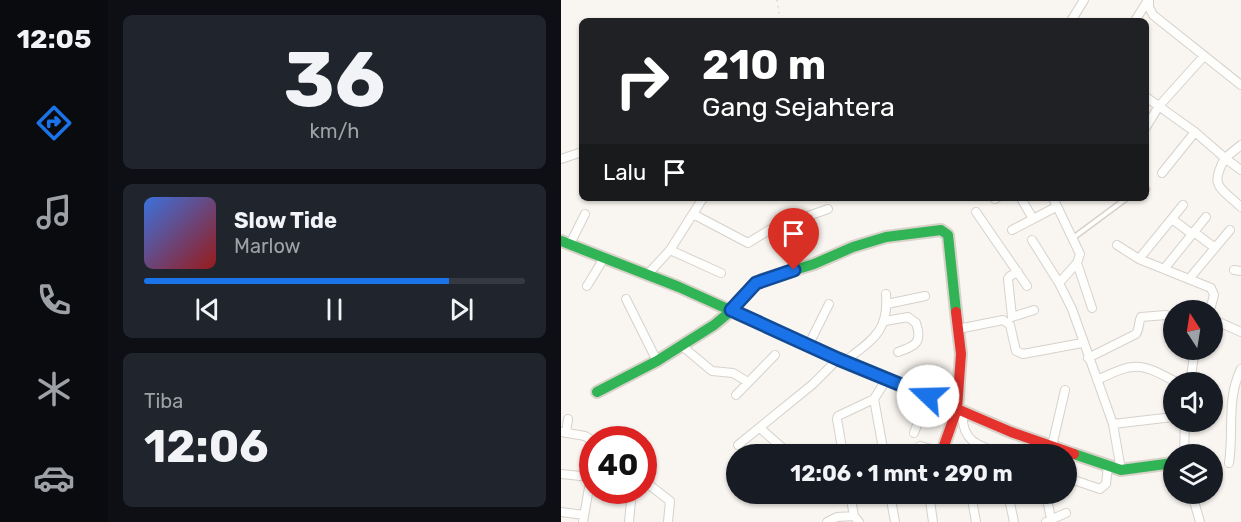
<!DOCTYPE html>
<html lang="id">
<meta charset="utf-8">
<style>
:root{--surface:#171b24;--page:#20242c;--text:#f1f3f6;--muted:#9ea1a6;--line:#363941;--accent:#1a73e8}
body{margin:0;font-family:Rubik,sans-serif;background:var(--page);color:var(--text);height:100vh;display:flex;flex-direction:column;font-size:22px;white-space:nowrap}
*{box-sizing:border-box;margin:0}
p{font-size:20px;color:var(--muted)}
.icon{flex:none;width:33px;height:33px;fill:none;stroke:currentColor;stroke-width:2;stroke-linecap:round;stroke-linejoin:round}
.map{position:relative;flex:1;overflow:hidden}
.panel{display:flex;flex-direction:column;gap:15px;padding:15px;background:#0d0f14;width:453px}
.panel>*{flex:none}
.guide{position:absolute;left:18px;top:18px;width:570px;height:183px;border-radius:9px;box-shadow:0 2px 4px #0004;background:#202124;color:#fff;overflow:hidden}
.needle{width:39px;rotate:348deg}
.tools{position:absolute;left:602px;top:300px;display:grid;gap:12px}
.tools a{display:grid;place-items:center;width:60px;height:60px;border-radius:50%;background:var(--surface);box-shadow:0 2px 4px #0004;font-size:30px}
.speed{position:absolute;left:18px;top:426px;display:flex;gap:12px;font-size:30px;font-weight:700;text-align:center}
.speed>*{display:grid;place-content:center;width:78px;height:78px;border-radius:50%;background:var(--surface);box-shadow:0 2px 4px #0004;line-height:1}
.speed .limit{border:9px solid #d22;background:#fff;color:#111}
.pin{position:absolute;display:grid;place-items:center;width:51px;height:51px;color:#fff;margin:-62px -26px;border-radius:50% 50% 50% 0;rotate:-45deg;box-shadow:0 0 6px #0007}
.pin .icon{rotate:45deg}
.me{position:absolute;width:66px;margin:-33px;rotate:291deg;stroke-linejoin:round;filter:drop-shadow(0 0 4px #0008)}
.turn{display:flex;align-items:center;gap:21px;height:126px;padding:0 24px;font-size:27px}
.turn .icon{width:78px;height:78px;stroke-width:2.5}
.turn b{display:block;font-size:42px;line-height:51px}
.then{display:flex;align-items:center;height:57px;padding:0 24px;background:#0003;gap:12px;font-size:22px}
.big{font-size:45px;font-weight:700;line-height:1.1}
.panel .tile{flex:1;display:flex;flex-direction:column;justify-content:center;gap:9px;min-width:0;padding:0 21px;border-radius:9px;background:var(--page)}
.panel .dial{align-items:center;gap:0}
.dial b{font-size:78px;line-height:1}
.song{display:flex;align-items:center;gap:18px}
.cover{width:72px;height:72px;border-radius:9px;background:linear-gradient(135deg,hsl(220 70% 55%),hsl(0 70% 35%))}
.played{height:6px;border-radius:3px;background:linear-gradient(90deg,var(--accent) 80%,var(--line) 80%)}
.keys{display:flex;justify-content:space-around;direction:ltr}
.trip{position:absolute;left:165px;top:444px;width:351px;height:60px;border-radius:30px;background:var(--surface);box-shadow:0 2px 4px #0004;font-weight:700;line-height:60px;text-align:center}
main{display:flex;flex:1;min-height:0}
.dock{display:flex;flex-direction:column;width:108px;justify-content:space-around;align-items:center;background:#090b0e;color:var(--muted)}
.dock .icon{width:42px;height:42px}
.dock .on{color:var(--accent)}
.dock b{font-size:27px;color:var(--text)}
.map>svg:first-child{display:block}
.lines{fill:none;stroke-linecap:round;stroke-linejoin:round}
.lane-casing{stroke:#d7d1cb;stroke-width:7}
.street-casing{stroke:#d7d1cb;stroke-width:10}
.fast-casing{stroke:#d9d2cb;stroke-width:14}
.jam-casing{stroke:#d9d2cb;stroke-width:14}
.path{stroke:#dcd5d0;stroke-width:1.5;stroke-dasharray:1.5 4.5;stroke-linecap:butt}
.lane{stroke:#fefefd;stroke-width:4}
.street{stroke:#fefefd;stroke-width:8}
.fast{stroke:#30b455;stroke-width:10}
.jam{stroke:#e5322d;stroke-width:10}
.route-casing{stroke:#114b97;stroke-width:15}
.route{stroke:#1a73e8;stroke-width:10}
</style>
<main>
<nav class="dock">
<b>12:05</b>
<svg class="icon on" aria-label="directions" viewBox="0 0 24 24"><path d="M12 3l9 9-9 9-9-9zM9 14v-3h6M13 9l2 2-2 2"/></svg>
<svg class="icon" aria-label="music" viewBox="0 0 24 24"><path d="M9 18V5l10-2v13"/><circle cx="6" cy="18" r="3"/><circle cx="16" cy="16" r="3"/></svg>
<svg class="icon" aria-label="phone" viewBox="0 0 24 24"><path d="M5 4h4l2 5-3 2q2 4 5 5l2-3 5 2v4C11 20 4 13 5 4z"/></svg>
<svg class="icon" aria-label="climate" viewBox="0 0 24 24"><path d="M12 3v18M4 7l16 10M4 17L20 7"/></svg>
<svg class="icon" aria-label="car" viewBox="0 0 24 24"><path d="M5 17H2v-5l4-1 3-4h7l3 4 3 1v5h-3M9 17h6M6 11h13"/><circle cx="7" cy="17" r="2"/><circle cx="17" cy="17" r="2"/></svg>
</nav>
<section class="panel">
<div class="tile dial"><b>36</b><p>km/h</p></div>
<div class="tile">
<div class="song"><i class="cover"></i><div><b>Slow Tide</b><p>Marlow</p></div></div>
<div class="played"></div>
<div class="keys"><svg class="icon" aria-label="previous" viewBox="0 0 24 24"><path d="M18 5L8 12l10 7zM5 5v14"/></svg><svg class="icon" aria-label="pause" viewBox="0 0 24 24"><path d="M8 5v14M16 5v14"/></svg><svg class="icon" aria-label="next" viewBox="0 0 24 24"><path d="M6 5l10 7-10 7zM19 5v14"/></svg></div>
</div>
<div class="tile"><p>Tiba</p><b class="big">12:06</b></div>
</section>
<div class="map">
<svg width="680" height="522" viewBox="0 0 680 522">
<rect width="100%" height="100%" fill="#f9f5f0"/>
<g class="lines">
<!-- lane casing -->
<g class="lane-casing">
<path id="lane" d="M585 189H586
M512 238 566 198"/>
</g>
<!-- street casing -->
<g class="street-casing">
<path id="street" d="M588 0V7L592 15 680 85
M510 21 523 0
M574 21 587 0
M585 97 634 132 664 158C648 187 659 187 680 207
M585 127 598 106 643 56
M680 145 664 158 680 170
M0 159 21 152
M601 173 634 132
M460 198 472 219
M492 198 519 254 516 263 498 283 511 309 552 424 560 470
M434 199 436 198
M415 212 466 286
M132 214 187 243 208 230 267 209
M611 219 631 234
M451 230 495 207
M633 232 654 248
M471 240 498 283
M9 244 24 214
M556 245 578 259 650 288 653 295 649 310
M109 250 160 273
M578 259 622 205
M516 263 531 308
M603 269 645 217
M673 270 680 271
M457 272 449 276 447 279 451 317 473 310
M86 275 109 250 142 198
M628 279 669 230
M26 286 43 258
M65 299 96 361
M326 304 364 296
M651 319 680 332
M324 321 347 317 355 323C362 343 354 346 337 352
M397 329 442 320 449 325 455 351 462 354 521 343
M121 346 151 371 172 373 187 382
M247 346 268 304
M527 358 575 334C579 328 577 323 580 317L605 315 612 318
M284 361C311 340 328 332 325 294
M536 380C574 362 578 362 615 382
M629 382 634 350
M175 395 214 355
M313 399 323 454
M402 411C399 441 417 446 442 454
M552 424 612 417
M199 428 226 452
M0 432 24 436 32 441
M5 433 7 419
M353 433 367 396
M177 445 252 384 277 359
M491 446 504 390
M282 454 276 419 277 416 313 399 325 380
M361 454 359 446 390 454
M623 454 624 422
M668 463C673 432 665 399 680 369
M0 474 29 477
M510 479 539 489 545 484 547 466
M82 480 109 501 107 522
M289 494 293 516
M329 494 334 522
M368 494 372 522
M410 494 415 522
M447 494 453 522
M485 494 490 519
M631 494 639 522
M0 512 23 515
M22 522 32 465
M68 522 71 490
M266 522 276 517 293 516 298 522
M485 522 505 513"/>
</g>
<!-- fast casing -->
<g class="fast-casing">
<path id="fast" d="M0 241 118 287 237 341
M36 392 96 361 153 325 170 311 192 286 201 280 253 264 292 247 325 237 380 230 387 235 395 312
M513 454 560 470 612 463"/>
</g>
<!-- jam casing -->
<g class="jam-casing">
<path id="jam" d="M237 341 450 432 513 454
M380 454 396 409 400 354 395 312"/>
</g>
<!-- path -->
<path class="path" d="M216 0 219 21"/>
<!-- lane -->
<use href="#lane" class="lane"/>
<!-- street -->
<use href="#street" class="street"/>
<!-- fast -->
<use href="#fast" class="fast"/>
<!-- jam -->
<use href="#jam" class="jam"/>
</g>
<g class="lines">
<!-- route casing -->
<g class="route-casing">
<path id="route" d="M233 270 195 283 170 310 277 359 367 396"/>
</g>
<!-- route -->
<use href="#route" class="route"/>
</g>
</svg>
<div class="tools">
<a><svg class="needle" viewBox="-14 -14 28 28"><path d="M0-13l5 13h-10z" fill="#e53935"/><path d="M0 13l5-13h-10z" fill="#9ea1a6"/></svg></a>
<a><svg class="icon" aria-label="sound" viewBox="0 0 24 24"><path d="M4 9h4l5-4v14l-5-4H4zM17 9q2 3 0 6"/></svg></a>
<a><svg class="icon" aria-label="layers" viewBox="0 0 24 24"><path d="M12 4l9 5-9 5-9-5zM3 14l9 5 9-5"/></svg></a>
</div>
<div class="speed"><div class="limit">40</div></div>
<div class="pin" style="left:233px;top:270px;background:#d93025"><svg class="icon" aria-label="arrive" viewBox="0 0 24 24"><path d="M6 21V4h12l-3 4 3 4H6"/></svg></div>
<svg class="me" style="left:367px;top:396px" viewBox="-20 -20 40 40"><circle r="19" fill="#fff"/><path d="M0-13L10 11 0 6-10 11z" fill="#1a73e8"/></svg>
<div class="trip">12:06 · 1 mnt · 290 m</div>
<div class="guide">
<div class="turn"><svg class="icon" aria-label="right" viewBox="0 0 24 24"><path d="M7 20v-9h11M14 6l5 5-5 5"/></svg><div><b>210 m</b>Gang Sejahtera</div></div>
<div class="then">Lalu<svg class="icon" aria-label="arrive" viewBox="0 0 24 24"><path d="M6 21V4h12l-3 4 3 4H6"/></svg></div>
</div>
</div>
</main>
